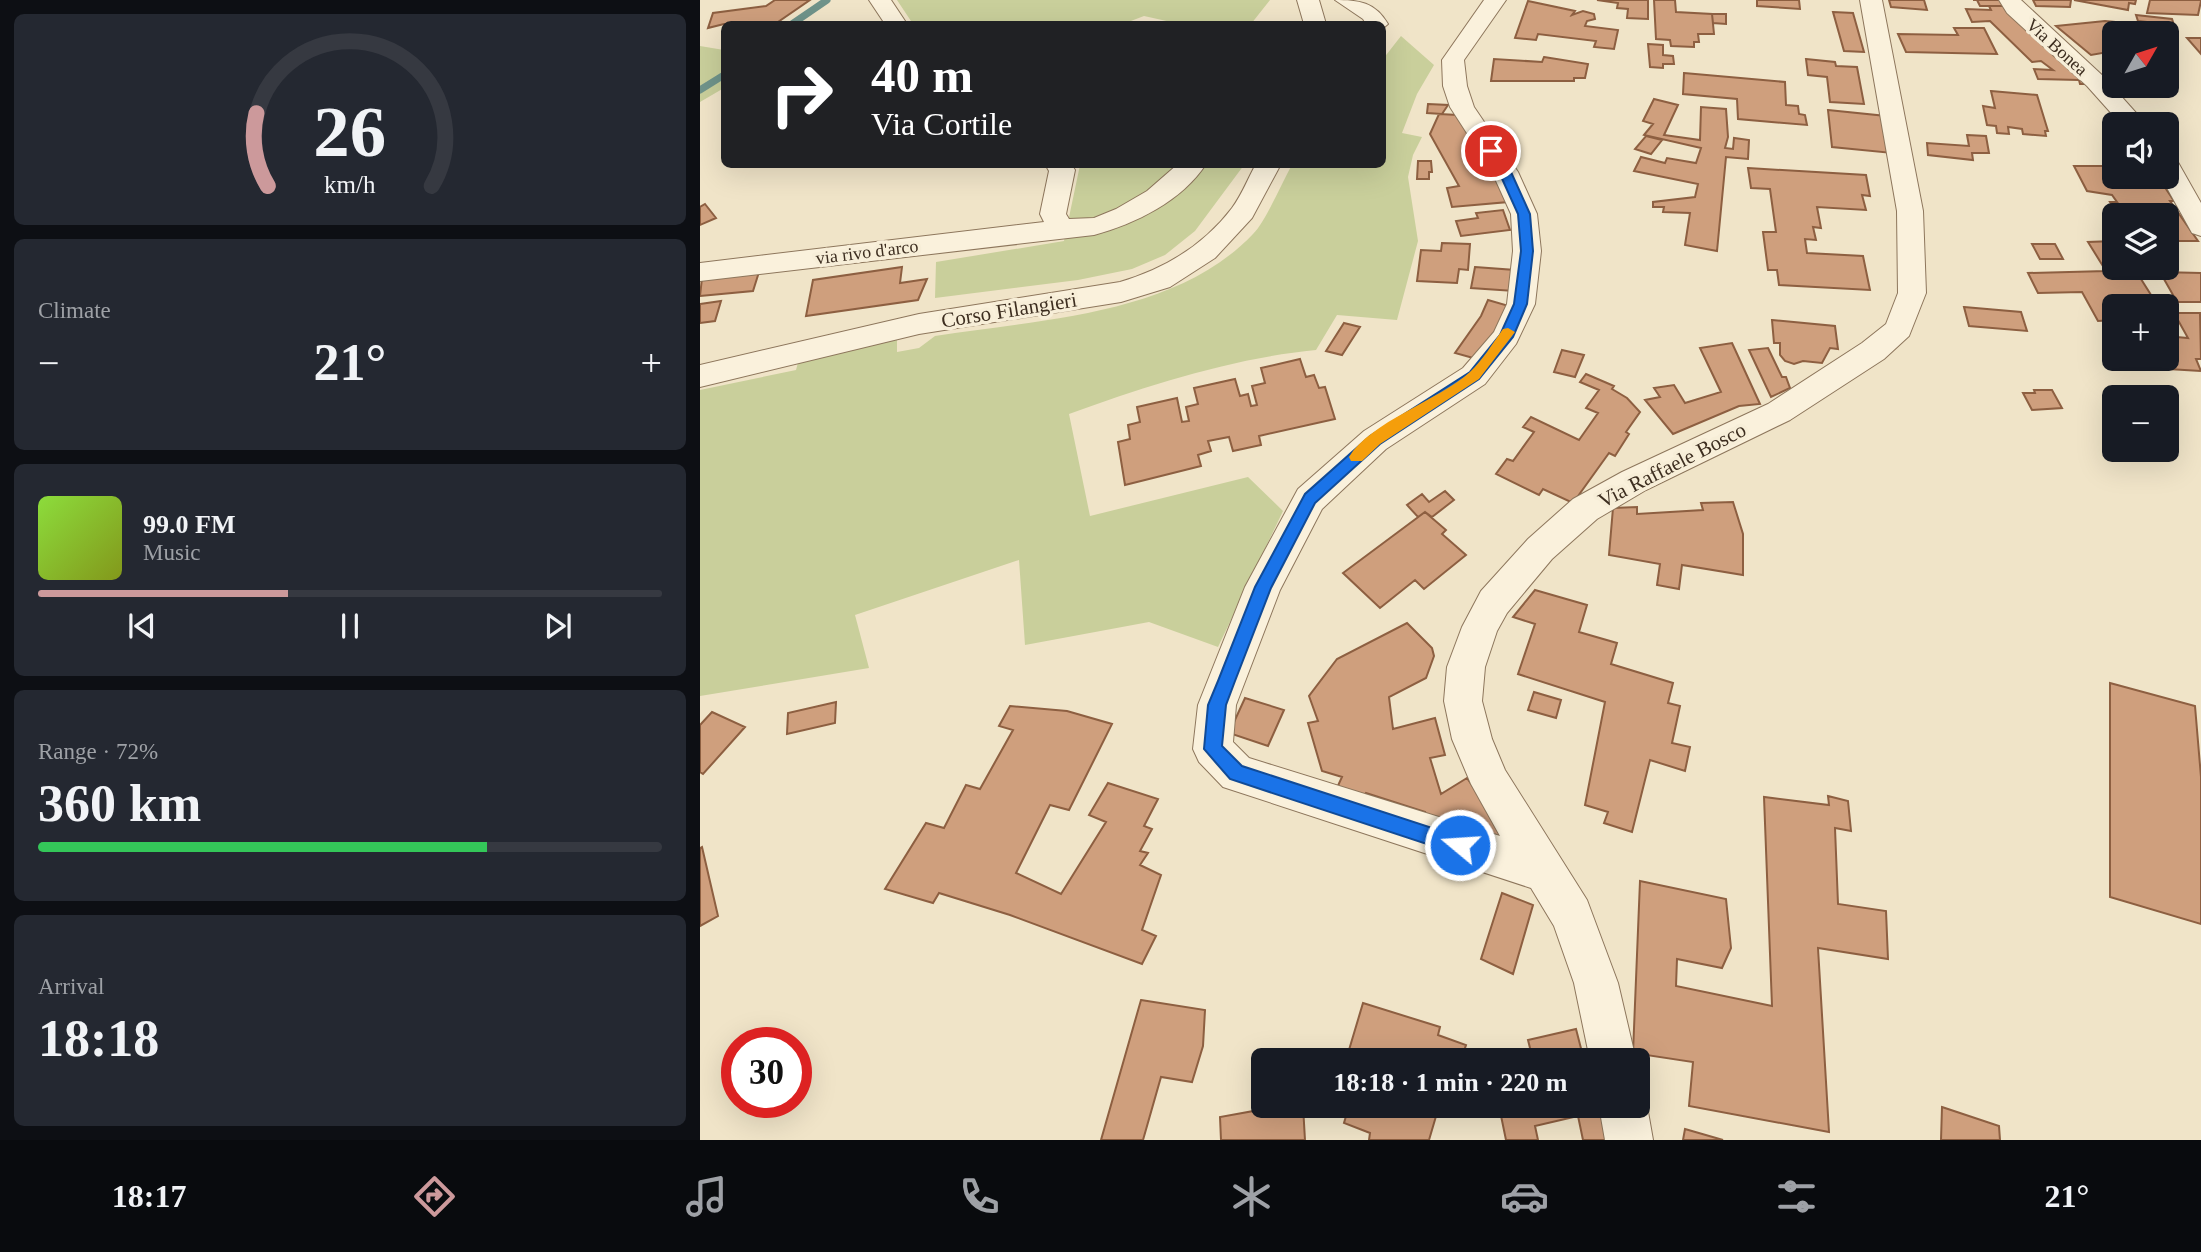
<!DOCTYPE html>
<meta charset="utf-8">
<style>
:root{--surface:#171b24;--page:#242831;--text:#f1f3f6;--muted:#9ea1a6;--line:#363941;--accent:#cc999b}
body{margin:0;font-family:Georgia,serif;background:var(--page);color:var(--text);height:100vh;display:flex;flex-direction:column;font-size:26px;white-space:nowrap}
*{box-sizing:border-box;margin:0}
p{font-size:23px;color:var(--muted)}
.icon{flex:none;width:38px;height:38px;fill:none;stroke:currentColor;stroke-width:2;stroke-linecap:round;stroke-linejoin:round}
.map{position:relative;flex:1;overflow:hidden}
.sheet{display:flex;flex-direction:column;gap:14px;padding:14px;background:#0d0f14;width:700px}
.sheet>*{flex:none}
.banner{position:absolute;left:21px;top:21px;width:665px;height:147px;border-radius:10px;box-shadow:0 7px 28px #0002;background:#202124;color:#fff;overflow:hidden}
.needle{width:46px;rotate:51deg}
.buttons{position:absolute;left:1402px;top:21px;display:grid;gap:14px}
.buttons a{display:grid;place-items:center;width:77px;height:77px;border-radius:10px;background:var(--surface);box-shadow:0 7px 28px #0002;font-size:35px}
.speed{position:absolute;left:21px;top:1027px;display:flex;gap:14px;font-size:35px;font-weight:700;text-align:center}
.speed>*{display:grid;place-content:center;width:91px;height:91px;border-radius:50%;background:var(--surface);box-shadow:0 7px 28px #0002;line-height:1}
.speed .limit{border:10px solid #d22;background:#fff;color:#111}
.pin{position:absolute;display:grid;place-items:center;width:60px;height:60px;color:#fff;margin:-30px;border:4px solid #fff;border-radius:50%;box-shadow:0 2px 7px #0007}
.me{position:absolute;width:77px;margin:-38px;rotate:288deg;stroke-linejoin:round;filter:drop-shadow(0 0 5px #0008)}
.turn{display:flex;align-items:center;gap:24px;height:147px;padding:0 35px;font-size:32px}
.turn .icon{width:91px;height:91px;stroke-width:2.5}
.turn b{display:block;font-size:49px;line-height:60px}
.big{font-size:52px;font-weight:700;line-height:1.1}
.sheet .card{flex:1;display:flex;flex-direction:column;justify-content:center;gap:10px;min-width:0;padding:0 24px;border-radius:10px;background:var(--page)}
.sheet .dial{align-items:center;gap:0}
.dial svg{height:182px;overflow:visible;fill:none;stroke:var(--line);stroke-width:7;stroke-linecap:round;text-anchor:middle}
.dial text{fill:var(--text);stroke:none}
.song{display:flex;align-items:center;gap:21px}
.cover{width:84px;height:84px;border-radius:10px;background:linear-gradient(135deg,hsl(90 70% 55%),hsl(70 70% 35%))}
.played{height:7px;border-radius:4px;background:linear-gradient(90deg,var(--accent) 40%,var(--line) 40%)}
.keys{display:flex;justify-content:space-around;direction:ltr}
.heat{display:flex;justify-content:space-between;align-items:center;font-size:38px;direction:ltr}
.charge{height:10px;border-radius:5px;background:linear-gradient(90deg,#34c759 72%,var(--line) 0)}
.trip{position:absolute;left:551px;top:1048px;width:399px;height:70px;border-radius:10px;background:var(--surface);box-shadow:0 7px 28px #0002;font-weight:700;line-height:70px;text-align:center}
.tabs{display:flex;height:112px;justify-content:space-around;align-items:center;background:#090b0e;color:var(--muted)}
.tabs .icon{width:49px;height:49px}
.tabs .current{color:var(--accent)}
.tabs b{font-size:32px;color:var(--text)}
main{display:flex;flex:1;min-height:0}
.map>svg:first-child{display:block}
.green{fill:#c9cf9b}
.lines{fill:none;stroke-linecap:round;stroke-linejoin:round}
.stream{stroke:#6f938a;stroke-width:7}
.building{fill:#cf9f7d;stroke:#8d5f41;stroke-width:2}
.minor-casing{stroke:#8d765c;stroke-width:2}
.minor{fill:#faf1dc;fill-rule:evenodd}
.route{fill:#1a73e8;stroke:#114b97;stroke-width:2}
.slow{fill:#f59e0b}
.labels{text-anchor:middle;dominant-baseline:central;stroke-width:7;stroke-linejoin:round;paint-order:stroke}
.far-street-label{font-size:18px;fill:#3d2e20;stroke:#f7eed8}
.street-label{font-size:21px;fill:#3d2e20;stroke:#f7eed8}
</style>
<main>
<section class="sheet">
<div class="card dial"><svg viewBox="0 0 100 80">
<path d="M14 69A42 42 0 1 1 86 69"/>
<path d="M14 69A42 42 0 0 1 9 37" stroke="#cc999b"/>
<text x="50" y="56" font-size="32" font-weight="700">26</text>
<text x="50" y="72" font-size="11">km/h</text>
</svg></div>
<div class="card"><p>Climate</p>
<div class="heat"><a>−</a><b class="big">21°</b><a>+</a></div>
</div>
<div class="card">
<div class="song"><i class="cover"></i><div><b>99.0 FM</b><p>Music</p></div></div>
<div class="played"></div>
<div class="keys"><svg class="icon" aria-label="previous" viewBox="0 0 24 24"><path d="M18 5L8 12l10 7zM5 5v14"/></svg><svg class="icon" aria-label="pause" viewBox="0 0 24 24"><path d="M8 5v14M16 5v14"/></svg><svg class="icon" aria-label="next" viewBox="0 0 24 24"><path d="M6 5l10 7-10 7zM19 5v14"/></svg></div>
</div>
<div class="card"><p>Range · 72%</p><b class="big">360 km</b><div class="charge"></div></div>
<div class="card"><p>Arrival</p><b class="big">18:18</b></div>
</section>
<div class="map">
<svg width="1501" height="1140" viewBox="0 0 1501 1140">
<rect width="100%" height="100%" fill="#f0e4c8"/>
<!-- green -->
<path class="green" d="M197 0H570L551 24H480L444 16 423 24H213Z
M701 36 734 65 717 94 702 133 722 137 713 155 708 177 718 241 697 320 637 315 616 350C533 358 448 385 369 414L390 516 548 477 583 511 518 647 449 622 325 645 319 560 155 615 169 668 0 696V390L96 370 99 359 197 340V352L219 348 235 336C340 319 475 316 553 234 566 221 582 182 592 165L682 164 683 59Z
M0 46 24 50V88L0 102Z
M380 165H544L495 231 465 255 432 269 378 280 235 298 236 262 364 241Z"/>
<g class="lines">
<!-- stream -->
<path class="stream" d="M92 24 127 0
M0 90 24 75"/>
</g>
<!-- building -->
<path class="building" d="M75 0H110L75 24H24L8 28 13 13 66 6Z
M897 0H948V19L927 18 928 9 917 8 918 3Z
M954 0H975L976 12 1012 14 1014 34H998L999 42H994V47L971 46 970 40 956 39Z
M1057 0H1099L1100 9 1057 6Z
M1189 0H1224L1227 10 1191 7Z
M1273 0H1305L1308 6H1280L1277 0Z
M1333 0H1371L1370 7 1336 6Z
M1374 0H1436L1435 4 1429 3 1428 10Z
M1450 0H1501V1L1498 15 1447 13Z
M828 1 875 11 872 15 883 11 894 14 895 19 887 21 885 26 918 30 914 49 894 47 896 41 838 34 836 40 815 38Z
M1289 6H1308L1393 84H1380L1379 80 1338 79 1334 69 1353 70 1341 61 1332 62 1290 21 1272 22 1266 9 1291 10Z
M1133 12 1153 13 1164 52 1144 51Z
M1012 14H1026V24L1013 23Z
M1436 15 1472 19 1474 25 1438 21Z
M1405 21 1448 25 1455 33H1414V51L1391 55 1356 26Z
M1254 28H1284L1297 54 1206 52 1198 34 1258 35Z
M1487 38H1501V54Z
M948 44 963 45V55L973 56 974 64H963V68L950 67Z
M844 57 888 64 885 78H874V81H791L794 59 842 62Z
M1106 59 1135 62 1136 66 1157 67 1164 104 1130 102 1127 77 1108 75Z
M984 73 1085 82 1086 105 1098 106 1099 114 1105 115 1107 125 1038 119 1037 99 983 94Z
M1291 91 1337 95 1348 131H1345L1346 136 1323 134 1322 129 1308 127 1309 134 1297 133 1296 126 1287 125 1283 106 1295 108Z
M954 99 978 105 964 135 1000 140 1001 107 1026 109 1028 137 1025 148 1033 149 1034 138 1049 140 1048 159 1026 157 1017 251 985 245 990 213 963 212 964 207H953V202L995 197 998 184 934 171 941 157 965 163 967 158 996 163 1001 148 944 135 953 124 943 121Z
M728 104 748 105 742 114 727 113Z
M1128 110 1186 116 1192 153 1132 147Z
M739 114 758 115 800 177 808 202 752 207 747 188 759 186 730 134Z
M1267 135 1286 136 1289 153H1272L1273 160 1228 155 1227 143 1269 146Z
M946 136 962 140 951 154 935 149Z
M718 161H731L732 172H729V179H717Z
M1374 166H1408L1414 169V177H1458L1474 201H1470L1498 241H1473L1476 246H1466V215L1417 213 1410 202H1417L1412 195 1387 191Z
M1048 168 1166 175 1170 196 1162 195 1166 210 1117 207 1121 228 1113 227 1116 240 1105 239 1107 253 1163 256 1170 290 1079 285 1077 270H1068L1063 232H1076L1070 189 1051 188Z
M5 204 16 218 0 225V207Z
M803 210 810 230 761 236 756 221 778 218 776 213Z
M1414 241V268H1434L1458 306H1450L1444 297 1424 298 1429 306H1414V320L1398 321 1382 292 1338 293 1328 273 1406 271 1388 242Z
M742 243 770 244 768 270 759 269 757 283 717 281 721 250 741 251Z
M1332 244H1355L1363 259H1340Z
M202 267 200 283 227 279 218 300 106 316 113 280Z
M775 267 815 270 814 291 771 288Z
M59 272 53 291 0 296 2 278Z
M1460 272 1501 273V302H1477Z
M788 300 809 306 786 349 777 359 755 353 781 316Z
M21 301 15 321 0 323V304Z
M1264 307 1321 312 1327 331 1269 326Z
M1474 313H1500L1501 359H1496L1501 371 1468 369 1461 359H1466V336L1488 338Z
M1072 320 1135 326 1138 349 1130 348 1122 363 1103 361 1094 364 1085 361 1080 355V343H1074Z
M644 323 660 327 642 355 626 351Z
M1032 343 1060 404 1039 406 973 434 945 400 960 397 954 388 974 385 985 403 1021 392 1000 348Z
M1068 348 1082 377H1086L1090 388 1071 397 1049 350Z
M862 350 884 355 875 377 854 372Z
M600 359 606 377 614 375 619 388 625 387 635 419 559 436 561 445 533 451 529 437 508 441 511 451 498 455 501 466 425 485 418 442 430 439 428 425 440 422 437 407 477 398 482 422 489 421 486 407 498 404 494 388 535 379 540 396 548 394 551 406 557 405 552 386 565 383 561 368Z
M886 374 914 386 912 389 927 398 940 412 926 432 929 434 915 456 909 453 873 503 843 489 839 495 796 474 807 459 813 461 834 432 823 427 831 417 879 440 898 413 886 408 899 390 880 382Z
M1334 390H1352L1362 408 1332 410 1323 393H1335Z
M745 491 754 500 732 517 725 512 718 517 707 505 722 494 729 502Z
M1033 502 1043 534V575L982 565 979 589 957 585 960 564 909 555 913 508 937 507V514L1003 510 1001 503Z
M725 512 746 530 742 534 766 555 724 589 715 580 680 608 643 573Z
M835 590 887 605 879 632 917 643 911 664 973 683 968 703 980 706 972 743 990 747 985 771 950 760 932 832 904 823 908 812 885 805 905 702 818 674 835 624 813 617Z
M707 623 732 648 734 656 726 678 689 697 693 729 735 718 745 755 730 758 741 794 767 778 811 841 722 824 725 812 666 793 662 800 636 790 642 777 622 771 608 723 618 721 609 696 637 659Z
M1410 683 1495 706 1501 777V924L1410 897Z
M834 692 861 700 856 718 828 710Z
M545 698 584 710 568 746 529 733Z
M136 702 135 723 87 734 88 713Z
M310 706 367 711 412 724 369 810 350 805 316 873 361 894 406 822 389 815 408 783 458 799 444 826 452 829 440 851 448 853 440 865 461 875 442 930 456 936 442 964 310 915 239 893 233 903 185 889 226 823 244 828 266 785 280 789 313 730 299 726Z
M12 712 45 727 3 774 0 772V725Z
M1128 796 1148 801 1151 831 1135 828 1138 904 1186 911 1188 959 1118 948 1129 1132 989 1106 993 1062 933 1053 940 881 1026 899 1031 948 1022 968 977 959 976 986 1072 1006 1064 797 1129 805Z
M2 847 18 916 0 926V848Z
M802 893 833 905 813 974 781 959Z
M441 1000 505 1010 503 1046 492 1082 461 1077 443 1140H401Z
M663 1003 740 1027 738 1035 766 1045 761 1060H646Z
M876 1029 884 1060H833L828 1040Z
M581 1106H603L605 1140H521L520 1117Z
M649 1106H739L729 1140H669L670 1133 644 1123Z
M799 1106H909L911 1140H883L878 1116 835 1126 838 1140H806Z
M1242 1107 1299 1126 1300 1140H1241Z
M985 1129 1023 1140H983Z"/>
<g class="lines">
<!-- minor casing -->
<g class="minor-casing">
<path id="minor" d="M169 0H191L207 24H185Z
M597 0H619L626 24H604Z
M635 0C659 0 675 2 688 24L682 29V24H666L663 19Z
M784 0H806L764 60 767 86 774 107 818 172 837 214 841 251 835 304 816 344 785 384 686 449 622 509 580 590 536 705 533 742 549 758 800 836 771 784 752 739 744 701 747 667 762 627 781 591 828 539 873 499 922 472 1068 404 1162 343 1186 324 1198 293 1197 211 1160 0H1182L1223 211 1226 293 1209 336 1184 359 1090 420 946 490 897 519 852 559 807 613 797 631 785 667 782 701 792 739 805 770 887 900 918 983 936 1060H890L874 983 854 926 831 888 523 787 499 762 493 749 498 705 545 587 598 489 664 431 763 368 794 332 807 304 813 251 811 214 792 172 750 107 743 86 742 60Z
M1299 0H1321L1403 76 1446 124H1421L1387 86 1307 13Z
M1466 154 1475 157 1501 203V236L1492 233 1461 177H1466Z
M345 164H371L375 170 366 214 369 219 394 218 416 209 447 191 478 164H506C482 201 435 224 394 235L0 281V263L344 222 340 214 349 171Z
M556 164H581L552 218 515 258 470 287 421 302 219 334 0 387V365L219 314 420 282C464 269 504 245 532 208 542 195 548 178 556 164Z
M938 1088 947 1106 953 1140H905L899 1106H938Z"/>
</g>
<!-- minor -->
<use href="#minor" class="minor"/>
</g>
<!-- route -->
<path class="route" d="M787 149 797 151 811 172 830 214 833 251 827 304 813 337 779 379 680 444 615 503 571 588 535 681 526 705 522 746 542 766 766 839 769 845 766 852 760 855 530 779 504 749 508 705 518 681 555 587 605 494 670 436 770 372 800 335 814 304 821 251 818 214 799 172 785 151Z"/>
<!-- slow -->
<path class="slow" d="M808 328 815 332 779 379 680 444 662 461H651L649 457C670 422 739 400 770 372 782 361 793 343 803 329Z"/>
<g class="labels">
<!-- far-street labels -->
<g class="far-street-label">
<text transform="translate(1357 47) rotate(42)">Via Bonea</text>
<text transform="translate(167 252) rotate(-7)">via rivo d'arco</text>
</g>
<!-- street labels -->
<g class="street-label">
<text transform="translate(309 310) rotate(-9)">Corso Filangieri</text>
<text transform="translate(972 465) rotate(-27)">Via Raffaele Bosco</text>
</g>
</g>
</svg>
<div class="buttons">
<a><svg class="needle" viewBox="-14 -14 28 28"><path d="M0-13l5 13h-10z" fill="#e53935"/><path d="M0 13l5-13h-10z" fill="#9ea1a6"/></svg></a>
<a><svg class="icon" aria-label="sound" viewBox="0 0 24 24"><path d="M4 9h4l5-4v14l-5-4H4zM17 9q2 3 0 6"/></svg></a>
<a><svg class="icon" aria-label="layers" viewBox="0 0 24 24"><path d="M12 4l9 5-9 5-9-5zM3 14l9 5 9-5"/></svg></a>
<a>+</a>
<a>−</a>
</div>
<div class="speed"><div class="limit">30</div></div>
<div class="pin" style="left:791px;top:151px;background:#d93025"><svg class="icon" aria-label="arrive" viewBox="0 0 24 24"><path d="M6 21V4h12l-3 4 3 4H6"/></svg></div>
<svg class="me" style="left:760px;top:845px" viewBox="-20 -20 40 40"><circle r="17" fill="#1a73e8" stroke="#fff" stroke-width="3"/><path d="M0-11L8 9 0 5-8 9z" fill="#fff"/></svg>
<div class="trip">18:18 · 1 min · 220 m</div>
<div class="banner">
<div class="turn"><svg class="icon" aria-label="right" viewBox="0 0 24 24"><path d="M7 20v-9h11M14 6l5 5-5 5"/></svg><div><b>40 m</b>Via Cortile</div></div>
</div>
</div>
</main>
<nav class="tabs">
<b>18:17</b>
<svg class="icon current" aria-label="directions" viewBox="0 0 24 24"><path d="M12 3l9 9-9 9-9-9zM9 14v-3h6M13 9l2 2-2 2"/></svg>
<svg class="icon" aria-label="music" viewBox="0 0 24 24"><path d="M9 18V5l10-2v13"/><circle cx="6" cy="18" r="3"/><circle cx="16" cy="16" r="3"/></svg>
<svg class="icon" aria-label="phone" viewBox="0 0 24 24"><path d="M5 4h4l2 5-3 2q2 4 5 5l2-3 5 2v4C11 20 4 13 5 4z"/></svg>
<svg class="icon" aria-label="climate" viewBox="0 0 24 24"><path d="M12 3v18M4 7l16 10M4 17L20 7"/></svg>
<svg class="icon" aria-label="car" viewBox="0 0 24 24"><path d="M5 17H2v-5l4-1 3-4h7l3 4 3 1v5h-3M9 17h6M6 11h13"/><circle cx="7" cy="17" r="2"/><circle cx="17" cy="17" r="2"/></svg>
<svg class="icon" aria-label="filters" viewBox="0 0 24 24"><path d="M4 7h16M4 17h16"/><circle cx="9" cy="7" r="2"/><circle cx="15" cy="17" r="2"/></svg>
<b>21°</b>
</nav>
